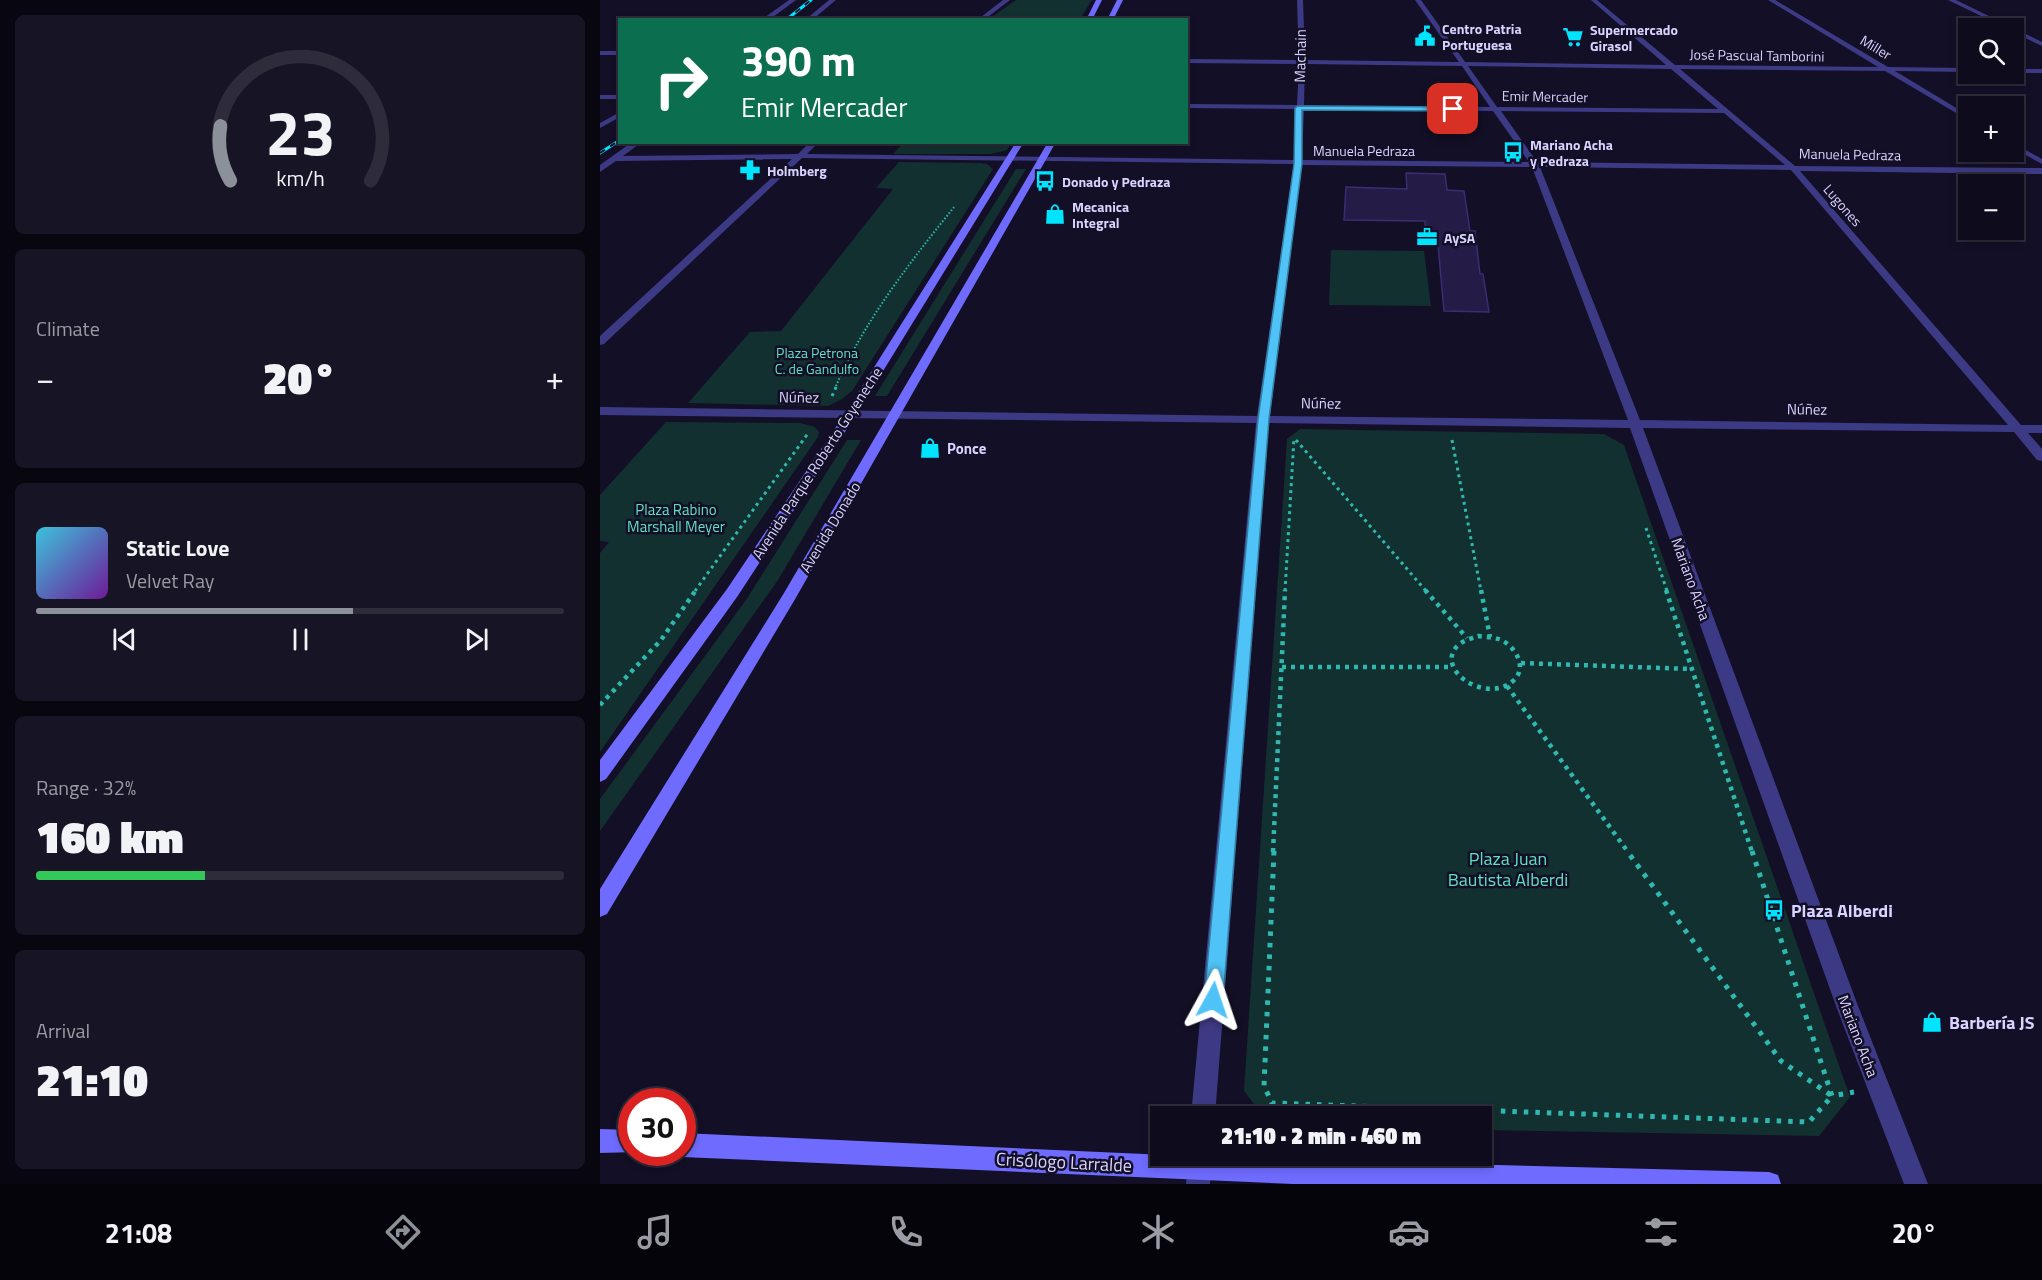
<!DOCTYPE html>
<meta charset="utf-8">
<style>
:root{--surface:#0e0b1c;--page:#171425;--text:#f1f3f6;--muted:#9b9ba3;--line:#2e2b3b;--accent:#8c9099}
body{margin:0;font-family:"Titillium Web",sans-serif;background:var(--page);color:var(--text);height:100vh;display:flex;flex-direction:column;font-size:22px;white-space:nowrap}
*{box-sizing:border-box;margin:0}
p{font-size:20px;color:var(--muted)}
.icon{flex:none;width:33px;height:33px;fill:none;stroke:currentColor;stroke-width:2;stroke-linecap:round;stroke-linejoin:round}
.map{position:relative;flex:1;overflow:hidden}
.details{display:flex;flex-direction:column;gap:15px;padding:15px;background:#08060f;width:600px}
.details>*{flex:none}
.banner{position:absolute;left:18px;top:18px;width:570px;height:126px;border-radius:0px;box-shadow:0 3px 9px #0003,0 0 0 2px var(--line);background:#0b6e4f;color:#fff;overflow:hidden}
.fabs{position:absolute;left:1358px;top:18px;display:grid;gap:12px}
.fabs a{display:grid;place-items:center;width:66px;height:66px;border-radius:0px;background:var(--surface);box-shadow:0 3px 9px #0003,0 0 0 2px var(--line);font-size:30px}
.speed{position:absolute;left:18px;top:1088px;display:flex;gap:12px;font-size:30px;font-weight:700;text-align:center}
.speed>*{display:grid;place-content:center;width:78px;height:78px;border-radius:50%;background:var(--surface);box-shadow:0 3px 9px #0003,0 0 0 2px var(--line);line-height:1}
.speed .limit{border:9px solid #d22;background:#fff;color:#111}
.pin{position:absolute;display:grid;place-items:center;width:51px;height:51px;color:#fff;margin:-26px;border-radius:12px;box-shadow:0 3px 9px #0006}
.me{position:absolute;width:66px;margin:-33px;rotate:5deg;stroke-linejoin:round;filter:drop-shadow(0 0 4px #0008)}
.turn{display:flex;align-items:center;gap:21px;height:126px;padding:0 24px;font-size:27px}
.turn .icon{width:78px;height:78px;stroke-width:2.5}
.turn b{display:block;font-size:42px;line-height:51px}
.big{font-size:45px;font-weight:800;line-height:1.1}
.details .tile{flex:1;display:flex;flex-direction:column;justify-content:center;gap:9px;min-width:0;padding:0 21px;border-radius:9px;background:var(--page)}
.details .dial{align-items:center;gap:0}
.dial svg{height:156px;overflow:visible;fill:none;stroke:var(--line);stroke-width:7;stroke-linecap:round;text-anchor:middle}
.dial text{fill:var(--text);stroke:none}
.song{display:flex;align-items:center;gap:18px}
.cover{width:72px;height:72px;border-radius:9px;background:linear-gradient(135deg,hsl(190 70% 55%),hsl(280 70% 35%))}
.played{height:6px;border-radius:3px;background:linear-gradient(90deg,var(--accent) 60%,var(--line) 60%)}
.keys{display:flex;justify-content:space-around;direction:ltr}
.heat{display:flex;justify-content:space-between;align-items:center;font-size:33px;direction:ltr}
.charge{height:9px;border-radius:4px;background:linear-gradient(90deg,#34c759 32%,var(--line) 0)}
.trip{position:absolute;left:550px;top:1106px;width:342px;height:60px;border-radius:0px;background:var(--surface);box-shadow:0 3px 9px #0003,0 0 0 2px var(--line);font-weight:800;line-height:60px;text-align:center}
.tab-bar{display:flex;height:96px;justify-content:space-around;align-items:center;background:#06040b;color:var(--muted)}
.tab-bar .icon{width:42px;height:42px}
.tab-bar .active{color:var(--accent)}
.tab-bar b{font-size:27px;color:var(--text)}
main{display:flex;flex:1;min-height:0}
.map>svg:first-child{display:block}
.green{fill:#12302f}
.building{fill:#241b47;stroke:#3b2d73;stroke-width:1.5}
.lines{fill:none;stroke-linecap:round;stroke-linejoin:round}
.path-far3{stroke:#2fb8b0;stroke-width:2;stroke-dasharray:1.5 2;stroke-linecap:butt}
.path-far2{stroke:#2fb8b0;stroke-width:3;stroke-dasharray:3 4;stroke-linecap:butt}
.path-far1{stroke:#2fb8b0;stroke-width:4.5;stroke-dasharray:4 5;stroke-linecap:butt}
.path{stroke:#2fb8b0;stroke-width:5;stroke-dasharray:4.5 7;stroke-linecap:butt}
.street{fill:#3d3a85;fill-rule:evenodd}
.secondary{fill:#6f6bff;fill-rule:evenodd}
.rail-casing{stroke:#00e5ff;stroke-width:3}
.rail{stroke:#130f26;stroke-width:2;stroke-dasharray:6;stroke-linecap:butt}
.route{fill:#4fc3f7;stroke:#337fa1;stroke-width:1.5}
.labels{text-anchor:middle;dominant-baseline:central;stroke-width:5;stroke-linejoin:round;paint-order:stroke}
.far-poi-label{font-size:14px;font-weight:bold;fill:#d9d4ff;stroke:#130f26;text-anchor:start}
.far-street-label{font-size:14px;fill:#d9d4ff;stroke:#130f26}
.far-park-label{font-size:14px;fill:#5fe0c0;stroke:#130f26}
.street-label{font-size:15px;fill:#d9d4ff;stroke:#130f26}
.poi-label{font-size:15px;font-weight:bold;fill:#d9d4ff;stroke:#130f26;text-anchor:start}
.park-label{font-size:15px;fill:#5fe0c0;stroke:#130f26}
.near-park-label{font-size:18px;fill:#5fe0c0;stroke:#130f26}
.near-poi-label{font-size:18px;font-weight:bold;fill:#d9d4ff;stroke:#130f26;text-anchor:start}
.near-street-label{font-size:18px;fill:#d9d4ff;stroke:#130f26}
</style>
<main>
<section class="details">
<div class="tile dial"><svg viewBox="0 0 100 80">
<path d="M14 69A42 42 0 1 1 86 69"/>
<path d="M14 69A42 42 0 0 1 9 41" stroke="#8c9099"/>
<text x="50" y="56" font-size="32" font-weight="700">23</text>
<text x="50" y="72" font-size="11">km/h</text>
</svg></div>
<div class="tile"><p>Climate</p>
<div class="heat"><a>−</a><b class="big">20°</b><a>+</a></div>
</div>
<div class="tile">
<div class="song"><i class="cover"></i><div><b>Static Love</b><p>Velvet Ray</p></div></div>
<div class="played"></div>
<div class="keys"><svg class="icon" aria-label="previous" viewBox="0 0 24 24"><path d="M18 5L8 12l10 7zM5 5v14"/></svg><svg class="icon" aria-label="pause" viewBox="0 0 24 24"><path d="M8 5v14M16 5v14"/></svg><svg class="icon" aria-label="next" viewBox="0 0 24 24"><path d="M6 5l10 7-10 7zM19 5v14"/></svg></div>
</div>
<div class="tile"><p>Range · 32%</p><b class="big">160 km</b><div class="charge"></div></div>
<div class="tile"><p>Arrival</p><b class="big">21:10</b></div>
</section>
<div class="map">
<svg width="1442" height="1184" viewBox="0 0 1442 1184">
<rect width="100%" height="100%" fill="#130f26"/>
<!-- green -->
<path class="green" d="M416 0H492L480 19H389Z
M303 143V142L412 143 407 150 391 154H293Z
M299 162 380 163 387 164 393 169 252 391 242 399 228 406 88 403 150 332 181 331 293 189 276 188Z
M416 169H426L287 396H275Z
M731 250 824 251 831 306 729 305Z
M66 422 200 423 215 427 219 432 218 437 0 752V553L9 542 0 541V495Z
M700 429 1004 434 1024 445 1250 1097 1219 1136 882 1130V1116H663L644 1091 687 439Z
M247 440H261L178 580 0 831V799L146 600Z"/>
<!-- building -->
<path class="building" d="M806 173 845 174 847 190 864 191 870 231H875L880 274H883L889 312 844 311 838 245 826 244 825 221 744 220 746 187 807 189Z"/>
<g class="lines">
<!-- path-far3 -->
<path class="path-far3" d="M236 386C263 323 312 259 355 206"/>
<!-- path-far2 -->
<path class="path-far2" d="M232 396 237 385
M696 440 826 591
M852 440 881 591
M1046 528 1067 591
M95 591 209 432
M685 591 694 438"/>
<!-- path-far1 -->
<path class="path-far1" d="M825 590 867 638
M881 590 890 637
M1066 590 1152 852
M878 636C885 637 894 637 901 640 916 647 928 668 913 681 883 706 830 665 861 643 865 640 873 638 878 636Z
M921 663 1091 669
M682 667H852
M907 686 1028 852
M0 705 61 640 96 590
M673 852 685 590"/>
<!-- path -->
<path class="path" d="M674 851 664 1086 672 1103 1209 1122 1232 1096 1181 1061 1027 851
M1152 851 1232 1096 1254 1092
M669 1116 672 1103"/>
<!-- street -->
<path class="street" d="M189 0H196L169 20H161Z
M229 0H236L212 20H205Z
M403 0H410L384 20H377Z
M697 0H703L705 60 859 62 815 0H821L865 62 1066 65 991 0H997L1075 65 1278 67 1168 0H1175L1288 67 1368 68V72L1295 71 1368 115V120L1285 71 1080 69 1195 166 1442 168V174L1200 171 1421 425H1442V433H1428L1442 449V461L1437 460 1414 432 1043 428 1258 1006 1328 1184H1304L1236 1006 1030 428 669 423 615 1116H591L656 423 0 415V407L657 416 694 164 202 158 4 344 0 345V336L192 159 16 161 0 172V165L32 142H42L23 156 198 154 210 142H219L207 154 694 160 696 109 586 108V104L697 105 699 64 586 63V59L699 60ZM705 64 862 66 890 107 704 105ZM868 66 1071 69 1118 109 897 107ZM704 109 893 111 929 162 702 160ZM901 111 1124 113 1185 165 937 162ZM702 165 932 167 1028 420 670 416ZM940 167 1191 170 1408 425 1040 420Z
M1348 0H1356L1442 42V46L1413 32V28H1406Z
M0 51H20V55H0Z
M1413 69H1442V73H1413Z
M0 95H20V99H0Z
M20 112V117L0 128V123Z
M1413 143 1442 159V164L1413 148Z
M588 1155H612L610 1184H586Z"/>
<!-- secondary -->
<path class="secondary" d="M496 0H502L492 20H486Z
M517 0H523L513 20H507Z
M416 142H424L256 415 137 597 6 779 0 782V760L127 589 244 415Z
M448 142H456L194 601 7 914 0 917V889L184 593Z
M0 1129 32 1130V1152H36L0 1153Z
M82 1133 656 1159 1169 1172 1178 1175 1181 1184H693L82 1157 73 1152H82Z"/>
<!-- rail casing -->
<g class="rail-casing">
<path id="rail" d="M186 20 211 0
M0 153 20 140"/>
</g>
<!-- rail -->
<use href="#rail" class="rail"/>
</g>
<!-- route -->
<path class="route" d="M698 106 853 107 856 109 853 111 702 110V164L669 419 623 1000 620 1007 613 1009 606 1007 604 1000 658 419 694 164 695 108Z"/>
<!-- icons -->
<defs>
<g id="civic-bare" transform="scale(1.62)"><path d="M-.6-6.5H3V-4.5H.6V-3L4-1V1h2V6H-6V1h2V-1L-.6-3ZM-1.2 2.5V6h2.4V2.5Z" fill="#00e5ff" stroke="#130f26" stroke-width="2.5" paint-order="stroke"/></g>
<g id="supermarket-bare" transform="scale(1.62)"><path d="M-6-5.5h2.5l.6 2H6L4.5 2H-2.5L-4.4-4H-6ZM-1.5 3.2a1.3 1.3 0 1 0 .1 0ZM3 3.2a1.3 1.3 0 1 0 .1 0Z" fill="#00e5ff" stroke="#130f26" stroke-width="2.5" paint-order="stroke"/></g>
<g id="bus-bare" transform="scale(1.62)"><path d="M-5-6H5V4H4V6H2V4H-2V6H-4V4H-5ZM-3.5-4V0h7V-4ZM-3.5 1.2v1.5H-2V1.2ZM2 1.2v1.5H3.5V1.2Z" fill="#00e5ff" stroke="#130f26" stroke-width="2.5" paint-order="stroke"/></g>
<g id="pharmacy-bare" transform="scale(1.62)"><path d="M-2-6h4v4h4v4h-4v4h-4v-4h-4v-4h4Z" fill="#00e5ff" stroke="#130f26" stroke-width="2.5" paint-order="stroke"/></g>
<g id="shop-bare" transform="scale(1.62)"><path d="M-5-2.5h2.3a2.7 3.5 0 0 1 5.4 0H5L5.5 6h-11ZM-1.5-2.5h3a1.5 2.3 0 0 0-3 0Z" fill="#00e5ff" stroke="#130f26" stroke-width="2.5" paint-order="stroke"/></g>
<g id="office-bare" transform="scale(1.62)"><path d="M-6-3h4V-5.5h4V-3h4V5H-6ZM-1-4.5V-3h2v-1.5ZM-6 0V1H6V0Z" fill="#00e5ff" stroke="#130f26" stroke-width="2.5" paint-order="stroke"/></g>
</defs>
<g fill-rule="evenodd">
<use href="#civic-bare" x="825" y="36"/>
<use href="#supermarket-bare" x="973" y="37"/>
<use href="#bus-bare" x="913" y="152"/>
<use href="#pharmacy-bare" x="150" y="170"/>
<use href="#bus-bare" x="445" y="181"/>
<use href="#shop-bare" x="455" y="214"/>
<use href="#office-bare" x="827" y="237"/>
<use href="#shop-bare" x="330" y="448"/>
<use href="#bus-bare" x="1174" y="910"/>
<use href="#shop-bare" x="1332" y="1022"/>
</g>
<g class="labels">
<!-- far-poi labels -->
<g class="far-poi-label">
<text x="842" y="28">Centro Patria<tspan x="842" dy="16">Portuguesa</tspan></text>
<text x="990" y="29">Supermercado<tspan x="990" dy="16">Girasol</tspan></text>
<text x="930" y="144">Mariano Acha<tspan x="930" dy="16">y Pedraza</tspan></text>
<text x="167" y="170">Holmberg</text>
<text x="462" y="181">Donado y Pedraza</text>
<text x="472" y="206">Mecanica<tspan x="472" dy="16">Integral</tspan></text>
<text x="844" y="237">AySA</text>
</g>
<!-- far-street labels -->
<g class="far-street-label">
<text transform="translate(1276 47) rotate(31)">Miller</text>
<text transform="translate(1157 55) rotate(1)">José Pascual Tamborini</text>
<text transform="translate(945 96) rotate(1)">Emir Mercader</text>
<text x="764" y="150">Manuela Pedraza</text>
<text transform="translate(1250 154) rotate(1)">Manuela Pedraza</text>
<text transform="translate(1243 205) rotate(49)">Lugones</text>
</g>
<!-- far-park labels -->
<g class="far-park-label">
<text x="217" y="352">Plaza Petrona<tspan x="217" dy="16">C. de Gandulfo</tspan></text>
</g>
<!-- street labels -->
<g class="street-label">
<text transform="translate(700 56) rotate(-89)">Machain</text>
<text transform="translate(199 397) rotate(1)">Núñez</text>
<text transform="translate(721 403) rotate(1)">Núñez</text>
<text transform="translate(1207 409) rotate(1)">Núñez</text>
<text transform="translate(217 463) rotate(-57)">Avenida Parque Roberto Goyeneche</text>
<text transform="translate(230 527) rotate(-59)">Avenida Donado</text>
<text transform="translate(1091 579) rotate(70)">Mariano Acha</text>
<text transform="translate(1258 1036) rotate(69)">Mariano Acha</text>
</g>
<!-- poi labels -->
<g class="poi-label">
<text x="347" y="448">Ponce</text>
</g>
<!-- park labels -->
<g class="park-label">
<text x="76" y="509">Plaza Rabino<tspan x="76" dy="17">Marshall Meyer</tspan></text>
</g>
<!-- near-park labels -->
<g class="near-park-label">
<text x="908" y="858">Plaza Juan<tspan x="908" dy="21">Bautista Alberdi</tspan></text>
</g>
<!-- near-poi labels -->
<g class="near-poi-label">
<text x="1191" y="910">Plaza Alberdi</text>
<text x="1349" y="1022">Barbería JS</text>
</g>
<!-- near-street labels -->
<g class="near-street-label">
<text transform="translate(464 1162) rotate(3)">Crisólogo Larralde</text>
</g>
</g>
</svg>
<div class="fabs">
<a><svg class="icon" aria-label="search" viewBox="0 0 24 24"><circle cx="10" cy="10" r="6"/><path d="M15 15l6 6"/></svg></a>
<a>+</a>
<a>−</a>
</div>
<div class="speed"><div class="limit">30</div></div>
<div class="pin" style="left:853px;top:109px;background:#d93025"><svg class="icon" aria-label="arrive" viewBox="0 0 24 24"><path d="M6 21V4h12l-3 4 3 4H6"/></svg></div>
<svg class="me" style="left:613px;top:1000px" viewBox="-20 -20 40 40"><path d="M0-17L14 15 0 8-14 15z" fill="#4fc3f7" stroke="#fff" stroke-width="4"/></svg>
<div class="trip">21:10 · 2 min · 460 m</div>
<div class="banner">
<div class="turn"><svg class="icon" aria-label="right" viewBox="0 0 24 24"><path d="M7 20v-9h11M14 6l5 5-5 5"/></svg><div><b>390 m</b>Emir Mercader</div></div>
</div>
</div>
</main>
<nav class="tab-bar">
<b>21:08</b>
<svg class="icon active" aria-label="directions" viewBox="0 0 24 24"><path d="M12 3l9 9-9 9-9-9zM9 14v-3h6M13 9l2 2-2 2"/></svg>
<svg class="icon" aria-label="music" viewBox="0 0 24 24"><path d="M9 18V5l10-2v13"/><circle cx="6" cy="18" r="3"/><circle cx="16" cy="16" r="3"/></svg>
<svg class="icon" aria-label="phone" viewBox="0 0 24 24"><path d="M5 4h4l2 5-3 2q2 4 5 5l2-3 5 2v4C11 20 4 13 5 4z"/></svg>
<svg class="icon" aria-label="climate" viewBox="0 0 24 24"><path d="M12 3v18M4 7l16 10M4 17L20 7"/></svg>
<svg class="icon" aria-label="car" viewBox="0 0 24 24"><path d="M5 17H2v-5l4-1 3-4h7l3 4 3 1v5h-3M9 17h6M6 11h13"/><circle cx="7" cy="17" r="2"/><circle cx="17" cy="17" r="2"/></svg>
<svg class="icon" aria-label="filters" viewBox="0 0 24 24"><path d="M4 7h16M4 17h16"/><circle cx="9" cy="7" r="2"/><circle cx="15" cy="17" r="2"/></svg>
<b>20°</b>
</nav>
